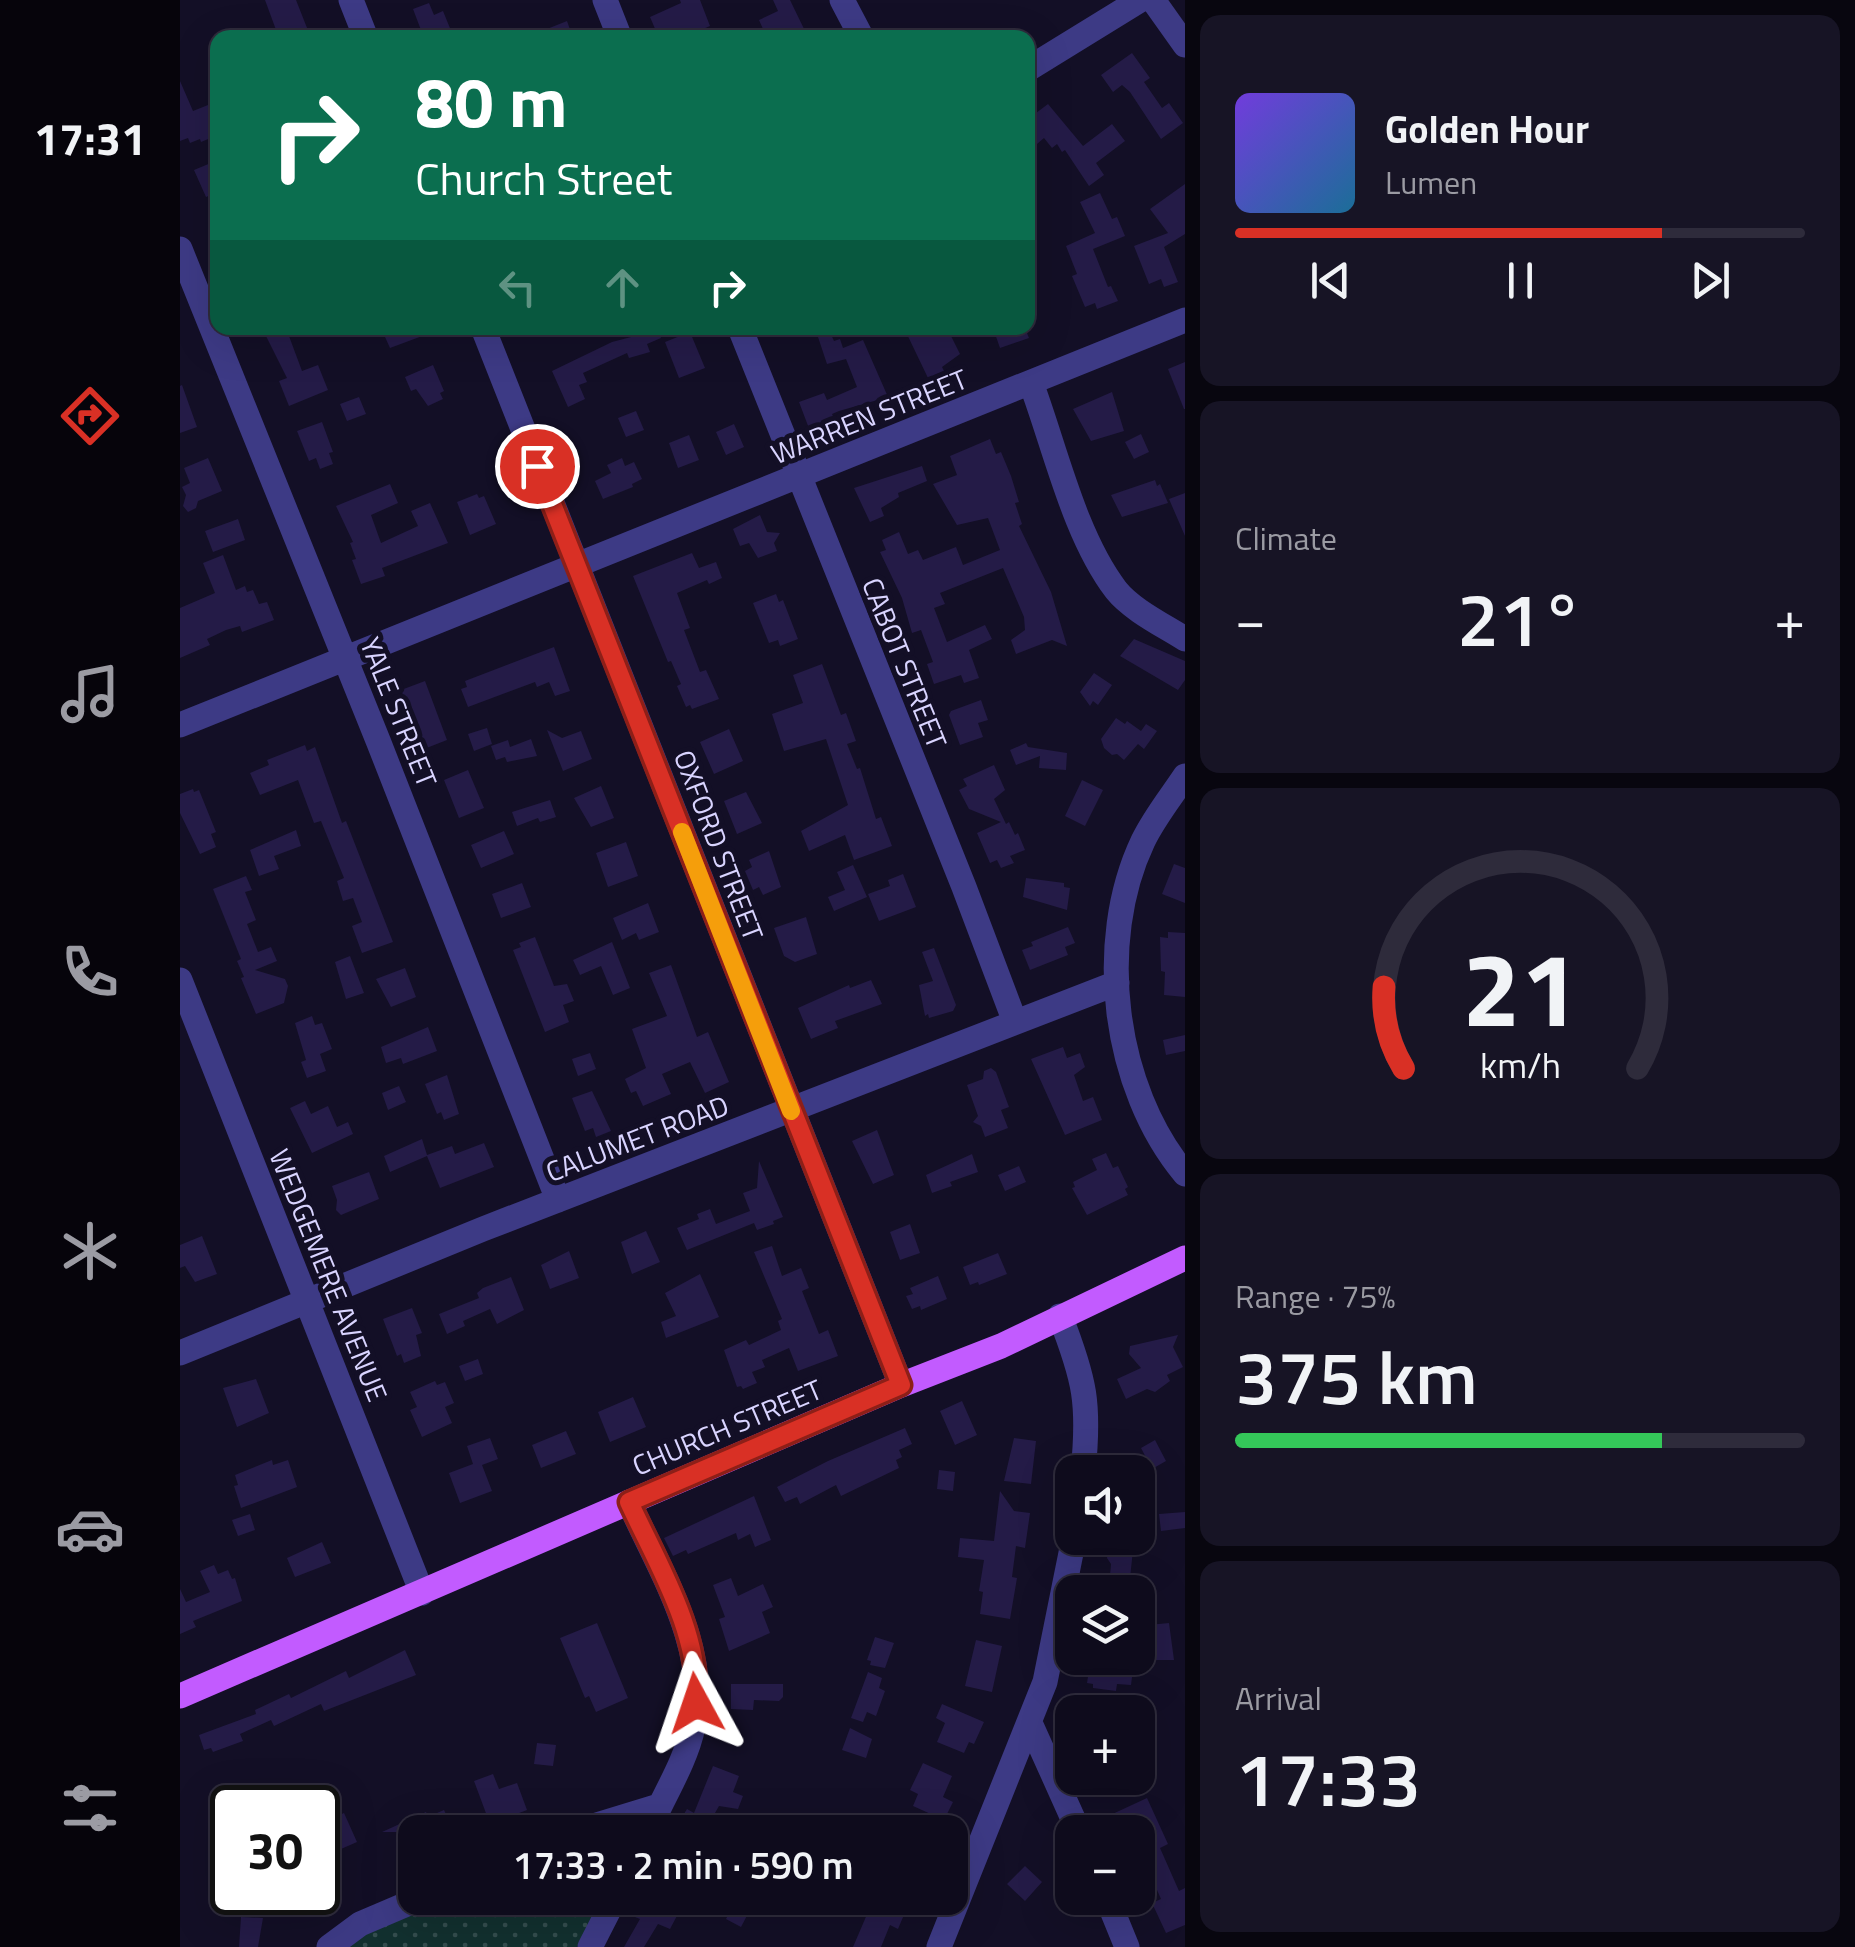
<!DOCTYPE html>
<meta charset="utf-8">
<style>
:root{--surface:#0e0b1c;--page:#171425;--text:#f1f3f6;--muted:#9b9ba3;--line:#2e2b3b;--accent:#d93025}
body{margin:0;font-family:"Titillium Web",sans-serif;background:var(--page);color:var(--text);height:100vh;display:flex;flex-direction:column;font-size:38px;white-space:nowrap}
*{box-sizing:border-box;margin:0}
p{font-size:32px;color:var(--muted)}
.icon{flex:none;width:55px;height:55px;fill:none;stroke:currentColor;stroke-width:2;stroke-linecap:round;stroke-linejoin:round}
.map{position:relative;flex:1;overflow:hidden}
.details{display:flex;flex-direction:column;gap:15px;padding:15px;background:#08060f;width:670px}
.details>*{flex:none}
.banner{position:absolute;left:30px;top:30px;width:825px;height:305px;border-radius:20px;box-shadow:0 10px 40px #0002,0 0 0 2px var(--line);background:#0b6e4f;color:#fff;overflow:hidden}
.controls{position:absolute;left:875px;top:1455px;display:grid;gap:20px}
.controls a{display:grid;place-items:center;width:100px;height:100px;border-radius:20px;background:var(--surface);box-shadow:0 10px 40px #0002,0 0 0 2px var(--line);font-size:50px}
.speed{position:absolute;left:30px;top:1785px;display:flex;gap:20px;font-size:50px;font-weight:700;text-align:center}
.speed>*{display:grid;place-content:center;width:130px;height:130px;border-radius:50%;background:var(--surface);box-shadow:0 10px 40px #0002,0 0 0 2px var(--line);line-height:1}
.speed .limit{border:5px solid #111;border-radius:15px;background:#fff;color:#111}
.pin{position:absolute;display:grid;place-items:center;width:85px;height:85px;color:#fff;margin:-42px;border:5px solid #fff;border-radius:50%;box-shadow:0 2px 10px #0007}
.me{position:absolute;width:110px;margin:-55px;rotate:355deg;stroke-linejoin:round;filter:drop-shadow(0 0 8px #0008)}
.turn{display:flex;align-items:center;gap:35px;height:210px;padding:0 40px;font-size:45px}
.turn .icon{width:130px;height:130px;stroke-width:2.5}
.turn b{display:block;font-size:70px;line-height:85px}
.lanes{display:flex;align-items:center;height:95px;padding:0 40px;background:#0003;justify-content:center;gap:50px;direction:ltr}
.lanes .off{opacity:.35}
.big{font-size:75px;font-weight:600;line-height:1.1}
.details .widget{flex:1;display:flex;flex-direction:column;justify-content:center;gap:15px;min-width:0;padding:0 35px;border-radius:20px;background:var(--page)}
.details .dial{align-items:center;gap:0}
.dial svg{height:260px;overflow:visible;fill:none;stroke:var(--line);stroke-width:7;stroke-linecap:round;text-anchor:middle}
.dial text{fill:var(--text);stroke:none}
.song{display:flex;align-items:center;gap:30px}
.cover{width:120px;height:120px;border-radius:15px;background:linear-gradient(135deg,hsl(260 70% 55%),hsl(200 70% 35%))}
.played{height:10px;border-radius:5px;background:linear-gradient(90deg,var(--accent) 75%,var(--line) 75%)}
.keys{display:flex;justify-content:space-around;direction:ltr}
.heat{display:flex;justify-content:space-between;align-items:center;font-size:55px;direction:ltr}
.charge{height:15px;border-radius:8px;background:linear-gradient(90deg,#34c759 75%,var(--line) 0)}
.trip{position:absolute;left:218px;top:1815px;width:570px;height:100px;border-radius:20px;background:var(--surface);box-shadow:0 10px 40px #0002,0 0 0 2px var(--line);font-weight:600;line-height:100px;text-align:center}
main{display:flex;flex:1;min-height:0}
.tabs{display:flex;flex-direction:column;width:180px;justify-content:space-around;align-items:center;background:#06040b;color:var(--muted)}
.tabs .icon{width:70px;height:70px}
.tabs .on{color:var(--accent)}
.tabs b{font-size:45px;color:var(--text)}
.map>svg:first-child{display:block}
.park{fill:url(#park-dots)}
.building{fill:#241b47}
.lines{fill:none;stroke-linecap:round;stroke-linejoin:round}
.minor{stroke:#3d3a85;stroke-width:25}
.major{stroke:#c25bff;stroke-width:25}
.route-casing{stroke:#8d1f18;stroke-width:25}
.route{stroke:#d93025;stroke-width:18}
.slow{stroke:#f59e0b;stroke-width:18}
.labels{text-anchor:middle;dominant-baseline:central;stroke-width:10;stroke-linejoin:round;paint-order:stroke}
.street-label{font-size:28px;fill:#d9d4ff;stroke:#130f26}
</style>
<main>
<nav class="tabs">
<b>17:31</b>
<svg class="icon on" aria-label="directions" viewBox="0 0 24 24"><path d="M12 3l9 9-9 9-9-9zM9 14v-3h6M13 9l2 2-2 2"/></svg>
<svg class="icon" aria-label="music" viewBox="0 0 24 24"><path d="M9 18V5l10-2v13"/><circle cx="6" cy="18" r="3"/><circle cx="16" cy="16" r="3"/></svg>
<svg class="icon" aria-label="phone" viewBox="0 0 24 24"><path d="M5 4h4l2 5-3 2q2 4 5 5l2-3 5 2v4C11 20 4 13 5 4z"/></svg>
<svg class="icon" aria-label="climate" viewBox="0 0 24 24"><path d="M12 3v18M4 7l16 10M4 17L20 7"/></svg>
<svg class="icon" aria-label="car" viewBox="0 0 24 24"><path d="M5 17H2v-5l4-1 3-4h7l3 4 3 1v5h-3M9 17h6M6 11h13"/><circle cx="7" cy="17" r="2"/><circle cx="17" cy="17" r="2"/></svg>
<svg class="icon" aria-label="filters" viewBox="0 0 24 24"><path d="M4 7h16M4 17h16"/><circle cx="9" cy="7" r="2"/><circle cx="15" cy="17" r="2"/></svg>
</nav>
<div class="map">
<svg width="1005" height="1947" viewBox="0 0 1005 1947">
<defs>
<pattern id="park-dots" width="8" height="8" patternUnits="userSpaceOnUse" patternTransform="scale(2.5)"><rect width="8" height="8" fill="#12302f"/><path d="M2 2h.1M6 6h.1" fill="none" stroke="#344d4e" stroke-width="1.8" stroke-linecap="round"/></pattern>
</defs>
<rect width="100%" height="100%" fill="#130f26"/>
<!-- park -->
<path class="park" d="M265 1898H423L397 1947H158L173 1936Z"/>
<!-- building -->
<path class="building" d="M85 0H116L131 38H99Z
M500 0H520L530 26 502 38H479L470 17 501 3Z
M593 0H610L626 33 616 38H587L579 20 598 11Z
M249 3 254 15 263 11 274 38H244L233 9Z
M387 21 393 38H347V37Z
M952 53 970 78 964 82 982 108 989 103 1003 123 981 139 950 92 942 85 933 92 921 75Z
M0 81 13 111 38 101V135L21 142 20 139 10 143 8 138 0 141Z
M868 104 903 146 932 124 945 141 916 163 924 175 909 186 885 150 882 152 877 144 872 148 864 138 857 144 848 131V119Z
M38 160V192L26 197 14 170Z
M1005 184V234L984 247 998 282 984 287 981 279 969 284 954 246 988 233 970 209Z
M920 193 932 219 937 217 945 236 913 249 928 287 931 286 938 301 917 309 915 303 905 307 892 276 897 274 886 246 915 233 900 202Z
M82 328H106L122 371 138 365 148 390 109 406 99 381 107 378Z
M201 328H261V329L210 348Z
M635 328H648L654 341 660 339 663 348 683 340 708 397 659 411 652 414 658 429 633 439 619 402 644 393 647 400 677 387 666 359 647 364Z
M724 328H763L765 337 770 334 780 354 762 367 764 371 748 378Z
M813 328H845L849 338 820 348Z
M478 330 481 338 467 344 470 352 449 358 447 353 403 373 407 382 399 385 405 399 388 407 372 371 432 342Z
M510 332 525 368 499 378 485 342Z
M1005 362V409H1004L988 369Z
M253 365 264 391 260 393 263 399 248 406 236 389 231 391 225 377Z
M2 385 17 427 0 433V386Z
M932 392 944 431 911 441 893 409Z
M179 397 186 414 167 421 160 404Z
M456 411 464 430 446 437 438 418Z
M142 422 153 452 149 453 153 464 140 469 136 458 129 461 117 431Z
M554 424 564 447 546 455 536 432Z
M961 434 969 452 954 459 945 442Z
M509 435 519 460 498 468 489 443Z
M810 439 816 454 821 452 831 476 839 502 835 503 842 524 839 526 871 592 887 646 872 640 836 654 831 640 845 630 844 617 823 568 760 593 765 604 754 608 767 642 805 625 812 639 789 650 799 678 784 683 781 675 754 684 747 664 753 662 741 630 732 633 722 598 700 552 706 550 702 540 719 532 728 554 738 550 743 560 776 547 783 565 820 550 808 518 777 525 753 484 777 475 770 456Z
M28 458 42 491 18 501 16 508 8 512 3 506 6 495 2 487 10 483 4 468Z
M442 458 445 466 454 462 462 479 452 484 453 487 423 499 415 481 431 473 427 465Z
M742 466 747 481 718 493 719 497 701 508 704 516 690 522 674 488Z
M975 480 977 486 980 484 988 503 942 517 931 495Z
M210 484 218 503 191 515 201 543 238 526 231 511 250 503 268 543 202 568 205 576 181 584 172 560 176 559 170 543 173 542 156 506Z
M1005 493V536L989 499Z
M297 494 299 498 304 496 316 524 290 535 277 502Z
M580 515 587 532 600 533 594 543 597 551 578 558 569 543 560 546 553 529Z
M58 519 65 540 33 552 25 531Z
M512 553 519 568 536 562 542 578 529 584 527 580 497 593 510 628 504 630 520 672 526 670 539 699 512 709 510 705 506 707 497 686 501 684 491 661 488 662 453 576Z
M43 555 56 590 65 586 67 592 73 590 79 604 87 602 94 620 62 632 60 626 46 630 27 639 30 645 0 658V608L35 593 23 563Z
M596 594 599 602 603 600 618 639 600 646 598 640 589 643 573 603Z
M954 639 1005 661V680L998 690 940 656Z
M374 647 390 691 375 696 369 682 357 687 355 682 288 707 281 689 287 687 285 681Z
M642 664 661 715 666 713 676 741 667 744 677 769 680 768 696 819 701 817 712 846 674 860 665 835 629 851 621 831 668 805 646 739 604 751 592 714 623 703 613 675Z
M914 673 932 685 918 705 913 701 910 706 900 692Z
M245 681 267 740 244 749 221 690Z
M801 700 808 720 798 723 803 737 780 745 769 715 771 711Z
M936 718 945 724 947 721 961 731 966 724 977 731 964 749 958 744 944 760 937 754 932 755 924 748 921 739Z
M307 728 312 744 294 751 288 734Z
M549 729 563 761 534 774 520 742Z
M367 730 382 738 401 731 412 759 383 771Z
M351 739 357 756 327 762 325 757 316 760 311 746 328 740 330 747Z
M846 743 848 747 887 753 886 770 859 768 860 756 836 765 830 750Z
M125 745 127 751 135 747 162 823 166 821 213 942 182 953 172 926 182 922 173 898 163 901 157 881 164 878 141 821 134 823 118 780 80 795 70 773 89 765 87 760Z
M814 765 825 790 814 799 826 824 829 822 835 835 838 833 845 850 830 856 834 863 821 868 817 860 810 863 797 833 821 822 789 809 779 790 787 786 783 779Z
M288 770 304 808 279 818 264 780Z
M902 780 923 790 905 826 885 816Z
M421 786 434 818 411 827 394 798Z
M13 789 14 792 19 790 36 832 31 834 36 847 20 854 0 813V794Z
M566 792 582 823 557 834 544 801Z
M370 800 376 817 360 822 358 818 337 826 332 812Z
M116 830 121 846 94 856 99 869 79 876 70 850Z
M324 831 334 854 301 868 291 845Z
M446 842 458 876 428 887 416 853Z
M589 851 601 887 583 895 579 887 573 890 565 871 572 867 569 860Z
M994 864 1005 868V903L982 894Z
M673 865 687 897 654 911 648 897 665 890 657 872Z
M723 874 736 907 699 921 688 894 710 886 708 880Z
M66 876 72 890 65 892 76 920 67 924 78 952 91 947 97 961 75 970 105 979 108 986 104 1003 76 1014 61 978 64 977 57 961 61 959 33 889Z
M846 878 884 883V887L890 888 887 910 843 897Z
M342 883 351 907 321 918 312 894Z
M468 903 479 932 459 940 456 933 442 940 433 918Z
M626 917 637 954 615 962 604 956 594 928Z
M888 927 895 943 885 947 888 955 850 970 842 950 853 946 851 942Z
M988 932 1005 933V997L984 995 985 972 981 971 980 937 988 938Z
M355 937 374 986 387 984 394 1001 383 1005 389 1022 365 1032 333 950 341 947 339 943Z
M432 942 450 988 433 995 421 966 400 975 393 960Z
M754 948 776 1005 773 1011 749 1018 748 1014 745 1016 739 985 753 981 742 952Z
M170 956 184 993 166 999 155 962Z
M491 965 517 1037 528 1032 549 1082 525 1093 510 1062 482 1074 491 1094 463 1106 456 1091 451 1093 445 1079 466 1068 452 1029 487 1016 469 973Z
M225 968 236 997 211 1007 196 979Z
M691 980 702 1004 655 1021 658 1028 631 1039 618 1008 669 985 670 988Z
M132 1016 135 1025 142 1023 152 1049 140 1054 146 1071 127 1078 121 1062 126 1060 115 1023Z
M248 1027 257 1051 223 1064 221 1058 206 1063 201 1047Z
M1005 1035V1051L986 1055 983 1040Z
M883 1047 887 1058 900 1053 905 1067 894 1075 903 1101 913 1097 922 1120 885 1135 851 1059Z
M410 1053 416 1069 398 1076 392 1059Z
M811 1068 816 1072 829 1107 821 1110 828 1128 805 1137 801 1126 793 1122 798 1116 787 1085 803 1079 804 1071Z
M267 1075 279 1114 264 1120 261 1112 257 1114 245 1084Z
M219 1086 226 1102 208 1110 202 1093Z
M412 1091 431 1131 416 1137 413 1128 405 1131 392 1098Z
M125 1101 131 1114 148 1106 157 1127 168 1122 173 1134 132 1153 110 1108Z
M697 1130 714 1175 693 1184 672 1141Z
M242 1139 247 1155 272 1146 275 1154 304 1143 314 1167 260 1188 247 1156 210 1172 204 1156Z
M926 1153 933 1168 938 1166 948 1187 945 1189 948 1195 907 1215 892 1188 895 1187 893 1182 917 1170 912 1159Z
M792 1154 798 1172 770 1182 772 1186 752 1193 746 1175Z
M579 1161 603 1217 593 1221 594 1224 577 1230 574 1223 507 1250 497 1228 519 1219 517 1214 530 1209 536 1224 570 1211 563 1193 577 1188Z
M839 1166 846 1182 825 1191 818 1175Z
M189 1172 199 1199 161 1215 156 1210 157 1200 152 1186Z
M730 1224 740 1253 720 1260 710 1232Z
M466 1231 480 1262 452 1274 441 1242Z
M22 1236 37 1274 15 1282 5 1266 0 1268V1245Z
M592 1246 602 1276 621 1268 629 1288 622 1291 639 1334 648 1330 658 1356 618 1371 609 1348 582 1360 585 1367 572 1372 577 1383 563 1389 561 1386 557 1387 544 1350 566 1340 569 1345 601 1330 598 1321 602 1319 574 1252Z
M389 1251 399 1278 370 1289 361 1265Z
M818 1253 827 1274 799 1285 798 1282 790 1285 783 1267Z
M520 1274 539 1317 486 1338 481 1322 496 1316 485 1293Z
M758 1276 767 1299 741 1310 740 1306 732 1309 726 1296 733 1294 730 1288Z
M331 1277 344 1310 317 1324 310 1309 283 1321 285 1326 267 1334 259 1314 299 1298 297 1293 303 1288Z
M232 1308 242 1333 236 1335 241 1356 224 1363 221 1354 217 1356 203 1319Z
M998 1335 993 1347 1003 1367 987 1375 990 1381 975 1392 967 1389 946 1399 937 1379 961 1368 949 1354 950 1346Z
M298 1359 303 1374 285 1381 279 1366Z
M76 1379 89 1413 57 1427 43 1388Z
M255 1381 257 1385 265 1382 274 1403 265 1407 272 1423 242 1437 230 1410 237 1407 230 1392Z
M453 1397 466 1427 430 1442 418 1412Z
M782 1401 797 1435 775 1445 760 1411Z
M725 1428 732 1444 719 1450 722 1457 716 1460 719 1468 661 1496 656 1485 620 1504 617 1497 605 1502 597 1487 648 1461Z
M386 1431 396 1454 361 1468 352 1445Z
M310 1438 318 1459 302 1465 312 1491 280 1503 269 1473 293 1464 287 1446Z
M834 1438 856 1441 851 1484 824 1481Z
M975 1440 986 1461 972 1469 961 1448Z
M92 1460 93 1465 108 1460 117 1487 61 1508 54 1486 58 1485 55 1475Z
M759 1470 775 1472 773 1491 757 1489Z
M820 1491 834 1511 850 1513 845 1548 836 1546 832 1577 837 1578 830 1619 800 1614 803 1592 799 1591 804 1560 778 1557 780 1538 814 1541Z
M574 1496 591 1540 575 1547 570 1534 558 1540 556 1533 508 1554 506 1550 493 1556 484 1538Z
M1005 1512V1528L981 1531 979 1514Z
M70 1514 75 1530 58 1536 52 1520Z
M929 1538 954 1541 950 1578 930 1576 931 1564 927 1558Z
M142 1542 151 1563 115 1577 107 1558Z
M34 1565 38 1574 48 1570 52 1579 55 1578 62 1601 13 1621 16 1627 0 1634V1589L6 1602 30 1592 20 1571Z
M551 1578 558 1596 583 1584 593 1607 582 1612 590 1633 549 1651 539 1619 545 1617 533 1585Z
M417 1623 448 1698 416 1712 409 1696 405 1698 380 1638Z
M989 1623 994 1660H958V1626Z
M695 1637 714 1643 705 1668 690 1665 691 1661 687 1660Z
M796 1640 822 1646 812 1692 785 1686Z
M225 1650 236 1675 144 1711 141 1704 94 1726 91 1720 60 1734 63 1741 33 1752 31 1748 24 1750 19 1735 76 1714 75 1710 109 1694 111 1698 166 1671 169 1678Z
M920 1658 954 1662 951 1685 937 1684 936 1691 913 1688V1684L907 1683 910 1664 920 1662Z
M688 1672 702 1678 699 1688 705 1691 696 1716 687 1712 683 1722 671 1718Z
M551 1684H603V1697L599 1701 574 1700 573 1710 551 1709Z
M762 1704 804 1722 794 1744 789 1742 784 1753 757 1742 765 1723 756 1718Z
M670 1728 692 1739 686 1758 662 1750Z
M357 1743 376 1745 373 1766 354 1764Z
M743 1763 772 1776 763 1797 773 1802 764 1820 733 1806 738 1794 730 1790Z
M533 1766 559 1776 553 1792 563 1796 558 1809 539 1806 524 1832H493L507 1809 514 1813Z
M313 1774 319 1789 337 1783 347 1810 310 1824 294 1781Z
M967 1798 988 1844 980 1848 999 1891 1005 1888V1925L986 1933 972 1903 981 1899 962 1856 958 1858V1832H933L926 1817Z
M264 1810 270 1823 261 1827 264 1832H235V1867L219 1832H202L246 1812 248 1817Z
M164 1813 177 1842 161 1849 158 1841 138 1845V1825Z
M845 1866 862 1882 845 1901 827 1884Z
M464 1898H493L491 1901 496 1903 493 1909 499 1912 490 1929 478 1924 464 1947H444L460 1919 455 1917Z
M694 1898H724L719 1907 726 1910 718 1929 710 1925 701 1947H673Z
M556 1900 571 1908 561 1927 546 1919Z
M61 1917 83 1918 78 1947H59Z"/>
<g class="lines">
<!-- minor -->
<path class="minor" d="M171 0 186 38
M425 0 440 38
M662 0 682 38
M973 0 1005 45
M848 69 960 0
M0 249 199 743 378 1200
M303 328 721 1385
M560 328 784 887 835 1022
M851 383C875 447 894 535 936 590 952 610 983 625 1005 639
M0 725 1005 320
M1005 776C991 797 974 818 963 841 915 942 933 1088 1005 1174
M0 980 242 1593
M880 1316C905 1380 910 1404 903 1472
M0 1353 303 1229 937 983
M449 1502C479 1570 531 1649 513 1727 505 1764 482 1798 468 1832
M850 1723 899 1832
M394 1832 479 1806
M927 1898 947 1947
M149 1947 180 1924 241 1898
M410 1947 435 1898
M759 1947 865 1682 894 1538"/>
<!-- major -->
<path class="major" d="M0 1696 721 1385 821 1346 1005 1258"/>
</g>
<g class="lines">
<!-- route casing -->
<g class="route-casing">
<path id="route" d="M357 466 721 1385 449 1502C477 1563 521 1634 516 1703"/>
</g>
<!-- route -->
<use href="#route" class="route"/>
<!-- slow -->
<path class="slow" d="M502 832 611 1111"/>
</g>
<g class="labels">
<!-- street labels -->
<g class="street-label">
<text transform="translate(689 416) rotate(-22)">WARREN STREET</text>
<text transform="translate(725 663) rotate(68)">CABOT STREET</text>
<text transform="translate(219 712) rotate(68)">YALE STREET</text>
<text transform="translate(539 845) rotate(69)">OXFORD STREET</text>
<text transform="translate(457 1138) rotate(-21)">CALUMET ROAD</text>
<text transform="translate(149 1275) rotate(68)">WEDGEMERE AVENUE</text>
<text transform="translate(547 1427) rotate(-23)">CHURCH STREET</text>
</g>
</g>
</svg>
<div class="controls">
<a><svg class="icon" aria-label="sound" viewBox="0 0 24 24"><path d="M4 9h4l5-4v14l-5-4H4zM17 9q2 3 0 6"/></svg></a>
<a><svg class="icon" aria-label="layers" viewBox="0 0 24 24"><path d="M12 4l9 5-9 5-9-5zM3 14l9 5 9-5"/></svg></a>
<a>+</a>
<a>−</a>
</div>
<div class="speed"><div class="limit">30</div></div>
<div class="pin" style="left:357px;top:466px;background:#d93025"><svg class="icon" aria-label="arrive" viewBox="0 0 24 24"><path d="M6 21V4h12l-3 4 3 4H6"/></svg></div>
<svg class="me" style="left:516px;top:1703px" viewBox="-20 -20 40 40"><path d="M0-17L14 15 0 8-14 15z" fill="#d93025" stroke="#fff" stroke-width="4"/></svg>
<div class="trip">17:33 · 2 min · 590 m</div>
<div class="banner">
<div class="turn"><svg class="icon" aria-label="right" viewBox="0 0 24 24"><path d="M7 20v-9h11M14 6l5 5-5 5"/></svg><div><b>80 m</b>Church Street</div></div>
<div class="lanes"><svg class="icon off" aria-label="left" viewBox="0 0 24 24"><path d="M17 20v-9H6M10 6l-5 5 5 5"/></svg><svg class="icon off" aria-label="ahead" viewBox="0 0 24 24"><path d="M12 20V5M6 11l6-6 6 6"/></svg><svg class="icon" aria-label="right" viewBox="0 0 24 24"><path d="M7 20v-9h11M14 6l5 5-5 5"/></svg></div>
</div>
</div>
<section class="details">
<div class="widget">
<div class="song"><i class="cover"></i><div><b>Golden Hour</b><p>Lumen</p></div></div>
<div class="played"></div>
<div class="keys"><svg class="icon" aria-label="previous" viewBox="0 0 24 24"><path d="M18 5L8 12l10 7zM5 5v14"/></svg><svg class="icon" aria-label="pause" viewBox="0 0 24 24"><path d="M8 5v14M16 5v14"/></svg><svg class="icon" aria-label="next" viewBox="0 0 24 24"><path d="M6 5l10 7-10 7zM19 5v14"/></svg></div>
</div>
<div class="widget"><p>Climate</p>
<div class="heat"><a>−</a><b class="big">21°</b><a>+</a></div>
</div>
<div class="widget dial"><svg viewBox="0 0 100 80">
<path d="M14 69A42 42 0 1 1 86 69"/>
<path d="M14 69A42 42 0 0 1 8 44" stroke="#d93025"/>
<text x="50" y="56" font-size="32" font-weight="700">21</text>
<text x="50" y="72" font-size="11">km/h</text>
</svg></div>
<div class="widget"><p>Range · 75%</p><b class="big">375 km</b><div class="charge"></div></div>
<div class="widget"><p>Arrival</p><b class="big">17:33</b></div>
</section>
</main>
